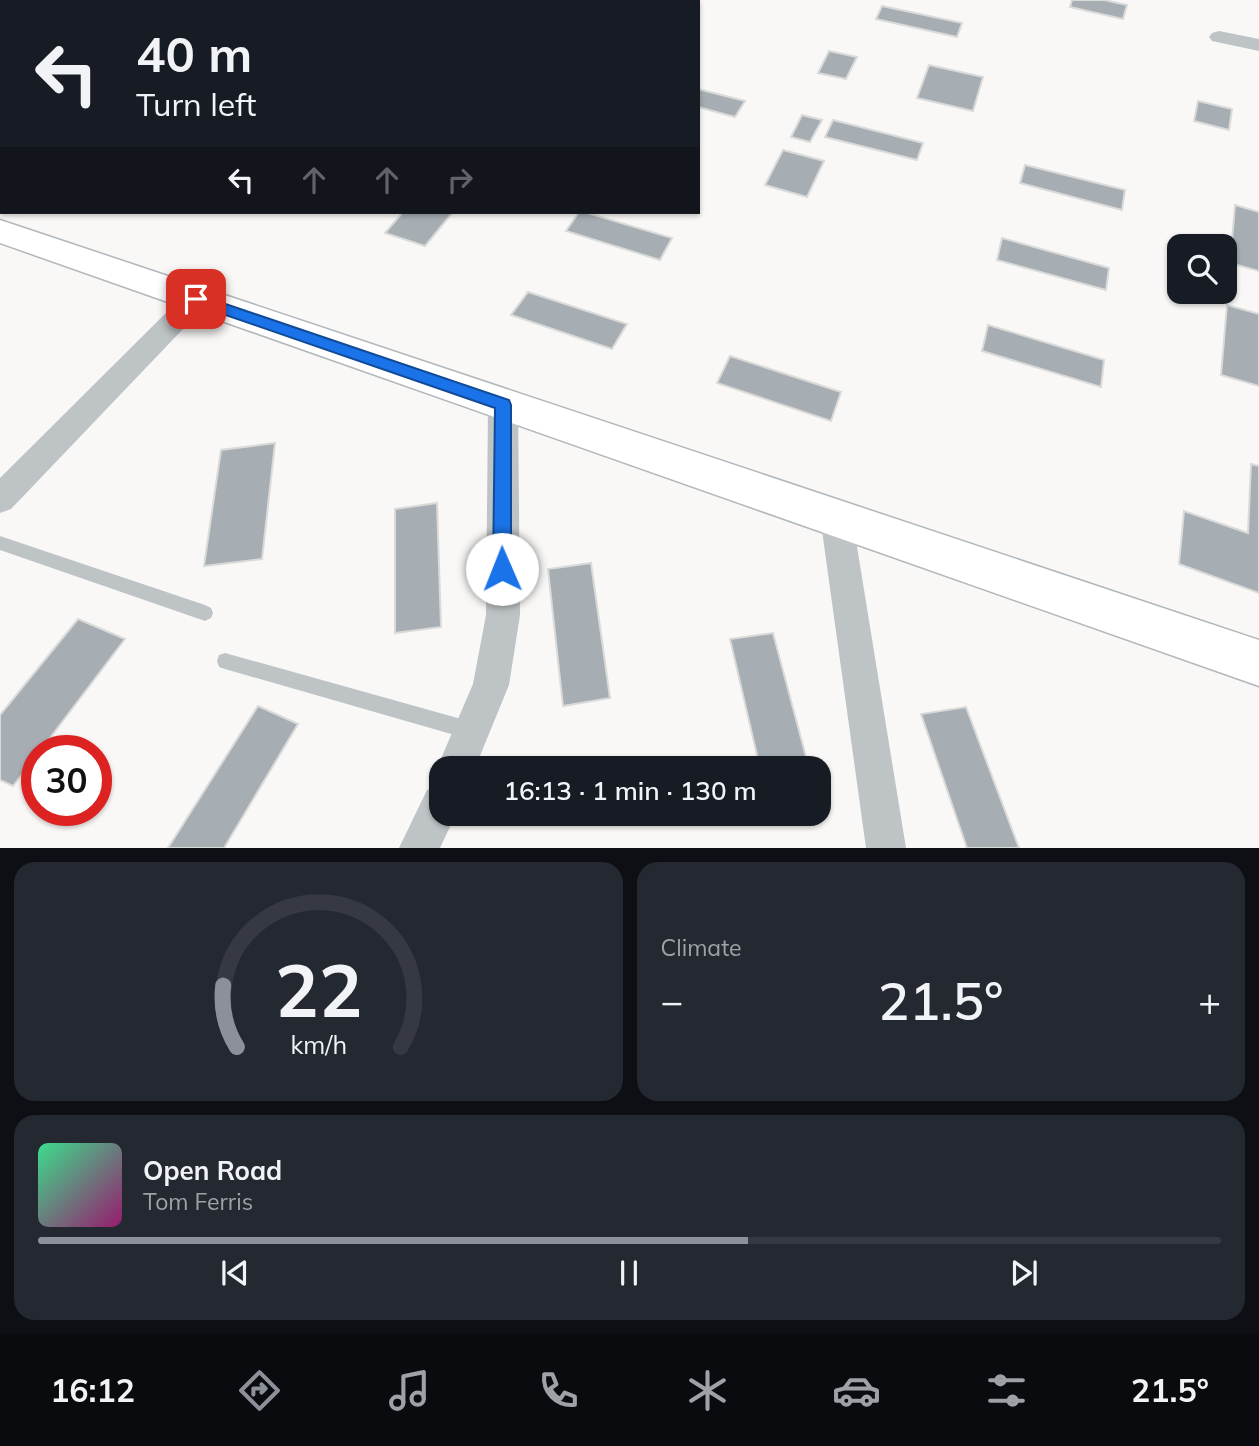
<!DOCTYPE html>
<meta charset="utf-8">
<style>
:root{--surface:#171b24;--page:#242831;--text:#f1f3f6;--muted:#9ea1a6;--line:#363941;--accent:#8c9099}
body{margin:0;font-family:Mulish,sans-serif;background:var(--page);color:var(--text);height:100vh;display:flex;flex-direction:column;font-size:26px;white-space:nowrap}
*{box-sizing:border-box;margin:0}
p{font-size:23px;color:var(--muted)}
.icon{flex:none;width:38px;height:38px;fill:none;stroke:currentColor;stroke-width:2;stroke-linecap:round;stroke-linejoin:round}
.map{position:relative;height:848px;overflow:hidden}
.details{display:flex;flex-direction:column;gap:14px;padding:14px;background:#0d0f14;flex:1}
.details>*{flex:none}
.top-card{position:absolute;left:0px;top:0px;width:700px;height:214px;box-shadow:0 2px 5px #0004;background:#171b24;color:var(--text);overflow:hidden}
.controls{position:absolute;left:1167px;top:234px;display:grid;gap:14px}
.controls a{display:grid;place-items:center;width:70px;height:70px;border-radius:14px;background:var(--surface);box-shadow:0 2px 5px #0004;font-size:35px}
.speed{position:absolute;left:21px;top:735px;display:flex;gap:14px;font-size:35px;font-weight:700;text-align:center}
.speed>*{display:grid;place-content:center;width:91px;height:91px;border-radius:50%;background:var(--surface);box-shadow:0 2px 5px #0004;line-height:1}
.speed .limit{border:10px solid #d22;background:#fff;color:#111}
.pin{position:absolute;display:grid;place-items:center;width:60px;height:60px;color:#fff;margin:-30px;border-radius:14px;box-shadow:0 4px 10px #0006}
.me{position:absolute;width:77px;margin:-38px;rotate:359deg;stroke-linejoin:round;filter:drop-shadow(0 0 5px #0008)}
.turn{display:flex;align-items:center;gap:24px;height:147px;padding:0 21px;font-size:32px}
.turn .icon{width:91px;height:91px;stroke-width:2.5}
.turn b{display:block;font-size:49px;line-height:60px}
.lanes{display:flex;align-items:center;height:66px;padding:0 21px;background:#0003;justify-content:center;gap:35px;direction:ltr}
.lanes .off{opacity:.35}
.big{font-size:52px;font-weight:600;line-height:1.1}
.details .tile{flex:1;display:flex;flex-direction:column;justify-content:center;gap:10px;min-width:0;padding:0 24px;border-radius:21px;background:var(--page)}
.details .dial{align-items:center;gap:0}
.dial svg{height:182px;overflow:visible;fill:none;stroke:var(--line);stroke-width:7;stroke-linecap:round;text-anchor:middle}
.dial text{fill:var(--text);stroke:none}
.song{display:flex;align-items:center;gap:21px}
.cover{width:84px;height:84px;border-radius:10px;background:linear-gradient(135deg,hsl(150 70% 55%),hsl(320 70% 35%))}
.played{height:7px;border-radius:4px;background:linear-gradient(90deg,var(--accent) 60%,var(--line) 60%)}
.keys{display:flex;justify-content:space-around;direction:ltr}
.heat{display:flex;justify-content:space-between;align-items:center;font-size:38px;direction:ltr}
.details .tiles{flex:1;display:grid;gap:14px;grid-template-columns:1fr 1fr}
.tile:last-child{grid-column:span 2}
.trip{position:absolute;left:429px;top:756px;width:402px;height:70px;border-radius:21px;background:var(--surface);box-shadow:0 2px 5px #0004;font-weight:600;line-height:70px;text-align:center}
.dock{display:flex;height:112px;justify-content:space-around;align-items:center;background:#090b0e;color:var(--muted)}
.dock .icon{width:49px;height:49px}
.dock .current{color:var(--accent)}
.dock b{font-size:32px;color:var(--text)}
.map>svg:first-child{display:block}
.building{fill:#a6adb3;stroke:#dadad9;stroke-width:2}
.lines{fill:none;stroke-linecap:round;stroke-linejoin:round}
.secondary-casing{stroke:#b1b7bb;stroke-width:3}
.service{fill:#bec3c6;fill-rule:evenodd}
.minor{fill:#bec3c6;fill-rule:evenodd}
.secondary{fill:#fff;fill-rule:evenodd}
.route{fill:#1a73e8;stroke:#114b97;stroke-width:2}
</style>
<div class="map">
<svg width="1259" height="848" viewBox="0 0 1259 848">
<rect width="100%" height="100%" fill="#f9f8f7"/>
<!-- building -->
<path class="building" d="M339 0H470L477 2H346Z
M1072 0H1104L1127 5 1123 19 1070 7Z
M882 6 962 23 957 37 876 19Z
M829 51 857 57 846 79 818 73Z
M929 65 983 77 973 111 917 98Z
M698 89 745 101 735 117 698 107Z
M1198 101 1232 109 1229 130 1194 121Z
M802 115 822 120 810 142 791 137Z
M833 120 923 143 917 160 825 137Z
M783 150 824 161 807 197 765 185Z
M1025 165 1125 190 1122 210 1020 183Z
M1235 205 1259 212V271L1230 263Z
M403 212H453L425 246 385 233Z
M579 212H584L672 238 660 260 566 231Z
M1002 238 1109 268 1106 290 997 260Z
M528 292 627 324 612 349 511 315Z
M1227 305 1259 314V386L1221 375Z
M988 325 1104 360 1101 387 982 351Z
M730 356 841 392 831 421 717 383Z
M275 443 262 559 204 566 221 450Z
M1251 464 1259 466V593L1179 564 1184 511 1248 533Z
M437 503 441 627 395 633V509Z
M591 563 610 698 563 706 548 569Z
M78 619 125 639 40 751H37V755L13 786 0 780V715Z
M773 633 809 768H760L730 639Z
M258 706 298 724 224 848H168Z
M966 707 1019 848H967L921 714Z"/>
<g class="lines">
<!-- secondary casing -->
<g class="secondary-casing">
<path id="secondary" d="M0 220 1259 640V686L0 243Z"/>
</g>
<!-- service -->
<path class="service" d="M0 536 205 605 211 608 213 613 211 618 205 621 0 550Z
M225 653 472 722 478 725 481 731 478 737 472 740 225 669 219 667 217 661 219 655Z"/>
<!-- minor -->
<path class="minor" d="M1219 31 1259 39V51L1212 41 1209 37 1212 33Z
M196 289 205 292 209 299 205 306 11 509 0 513V478L187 292Z
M503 393 513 397 518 405 520 615 509 685 475 768H441V778L437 768 473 684 486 615 488 405 493 397Z
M836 502 847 506 852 516 906 848H866L820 516 825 506Z
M441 784V814H456L440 848H399L427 790Z"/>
<!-- secondary -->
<use href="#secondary" class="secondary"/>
</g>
<!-- route -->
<path class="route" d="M196 294 509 400 511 405V569L509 575 502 577 496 575 493 569 495 408 191 303V295Z"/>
</svg>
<div class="controls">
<a><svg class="icon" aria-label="search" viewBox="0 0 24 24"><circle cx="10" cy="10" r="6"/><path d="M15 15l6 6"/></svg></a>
</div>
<div class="speed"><div class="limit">30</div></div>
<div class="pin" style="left:196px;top:299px;background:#d93025"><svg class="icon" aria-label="arrive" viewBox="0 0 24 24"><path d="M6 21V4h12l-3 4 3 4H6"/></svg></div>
<svg class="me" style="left:502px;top:569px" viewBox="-20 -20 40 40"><circle r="19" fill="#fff"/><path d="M0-13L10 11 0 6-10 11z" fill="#1a73e8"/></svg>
<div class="trip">16:13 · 1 min · 130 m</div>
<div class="top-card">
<div class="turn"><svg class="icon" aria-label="left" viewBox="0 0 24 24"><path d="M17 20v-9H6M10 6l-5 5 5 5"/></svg><div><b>40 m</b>Turn left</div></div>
<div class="lanes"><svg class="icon" aria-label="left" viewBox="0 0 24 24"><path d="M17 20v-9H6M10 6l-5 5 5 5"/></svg><svg class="icon off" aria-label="ahead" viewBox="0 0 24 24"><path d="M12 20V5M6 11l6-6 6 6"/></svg><svg class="icon off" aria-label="ahead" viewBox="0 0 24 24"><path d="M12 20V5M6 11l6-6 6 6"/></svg><svg class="icon off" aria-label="right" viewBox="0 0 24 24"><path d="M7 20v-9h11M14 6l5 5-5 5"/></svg></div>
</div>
</div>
<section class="details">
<div class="tiles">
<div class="tile dial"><svg viewBox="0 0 100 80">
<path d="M14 69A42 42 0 1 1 86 69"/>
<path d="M14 69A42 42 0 0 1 8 42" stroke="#8c9099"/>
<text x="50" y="56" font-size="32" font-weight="700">22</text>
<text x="50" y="72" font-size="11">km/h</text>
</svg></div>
<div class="tile"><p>Climate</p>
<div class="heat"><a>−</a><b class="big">21.5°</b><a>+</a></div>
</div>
<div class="tile">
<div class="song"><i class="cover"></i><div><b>Open Road</b><p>Tom Ferris</p></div></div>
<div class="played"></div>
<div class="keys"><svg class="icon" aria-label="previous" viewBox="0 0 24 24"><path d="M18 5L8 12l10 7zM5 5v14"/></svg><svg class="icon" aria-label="pause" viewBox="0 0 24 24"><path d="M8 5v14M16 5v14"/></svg><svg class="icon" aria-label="next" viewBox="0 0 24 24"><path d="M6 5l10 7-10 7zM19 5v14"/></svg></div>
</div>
</div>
</section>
<nav class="dock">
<b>16:12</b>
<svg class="icon current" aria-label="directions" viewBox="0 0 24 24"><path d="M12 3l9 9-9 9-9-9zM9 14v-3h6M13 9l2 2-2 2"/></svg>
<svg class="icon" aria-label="music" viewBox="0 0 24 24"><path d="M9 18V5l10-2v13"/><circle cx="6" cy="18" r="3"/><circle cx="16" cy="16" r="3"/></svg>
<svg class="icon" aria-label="phone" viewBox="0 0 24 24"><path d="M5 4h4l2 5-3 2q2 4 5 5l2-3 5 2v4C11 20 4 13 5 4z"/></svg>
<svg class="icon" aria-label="climate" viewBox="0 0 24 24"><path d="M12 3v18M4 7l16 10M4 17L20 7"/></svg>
<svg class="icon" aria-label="car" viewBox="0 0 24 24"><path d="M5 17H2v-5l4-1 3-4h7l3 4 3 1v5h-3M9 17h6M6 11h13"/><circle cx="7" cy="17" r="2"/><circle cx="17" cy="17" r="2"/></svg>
<svg class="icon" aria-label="filters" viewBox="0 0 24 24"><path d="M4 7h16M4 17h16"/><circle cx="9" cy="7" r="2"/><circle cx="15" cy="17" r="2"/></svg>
<b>21.5°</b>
</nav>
